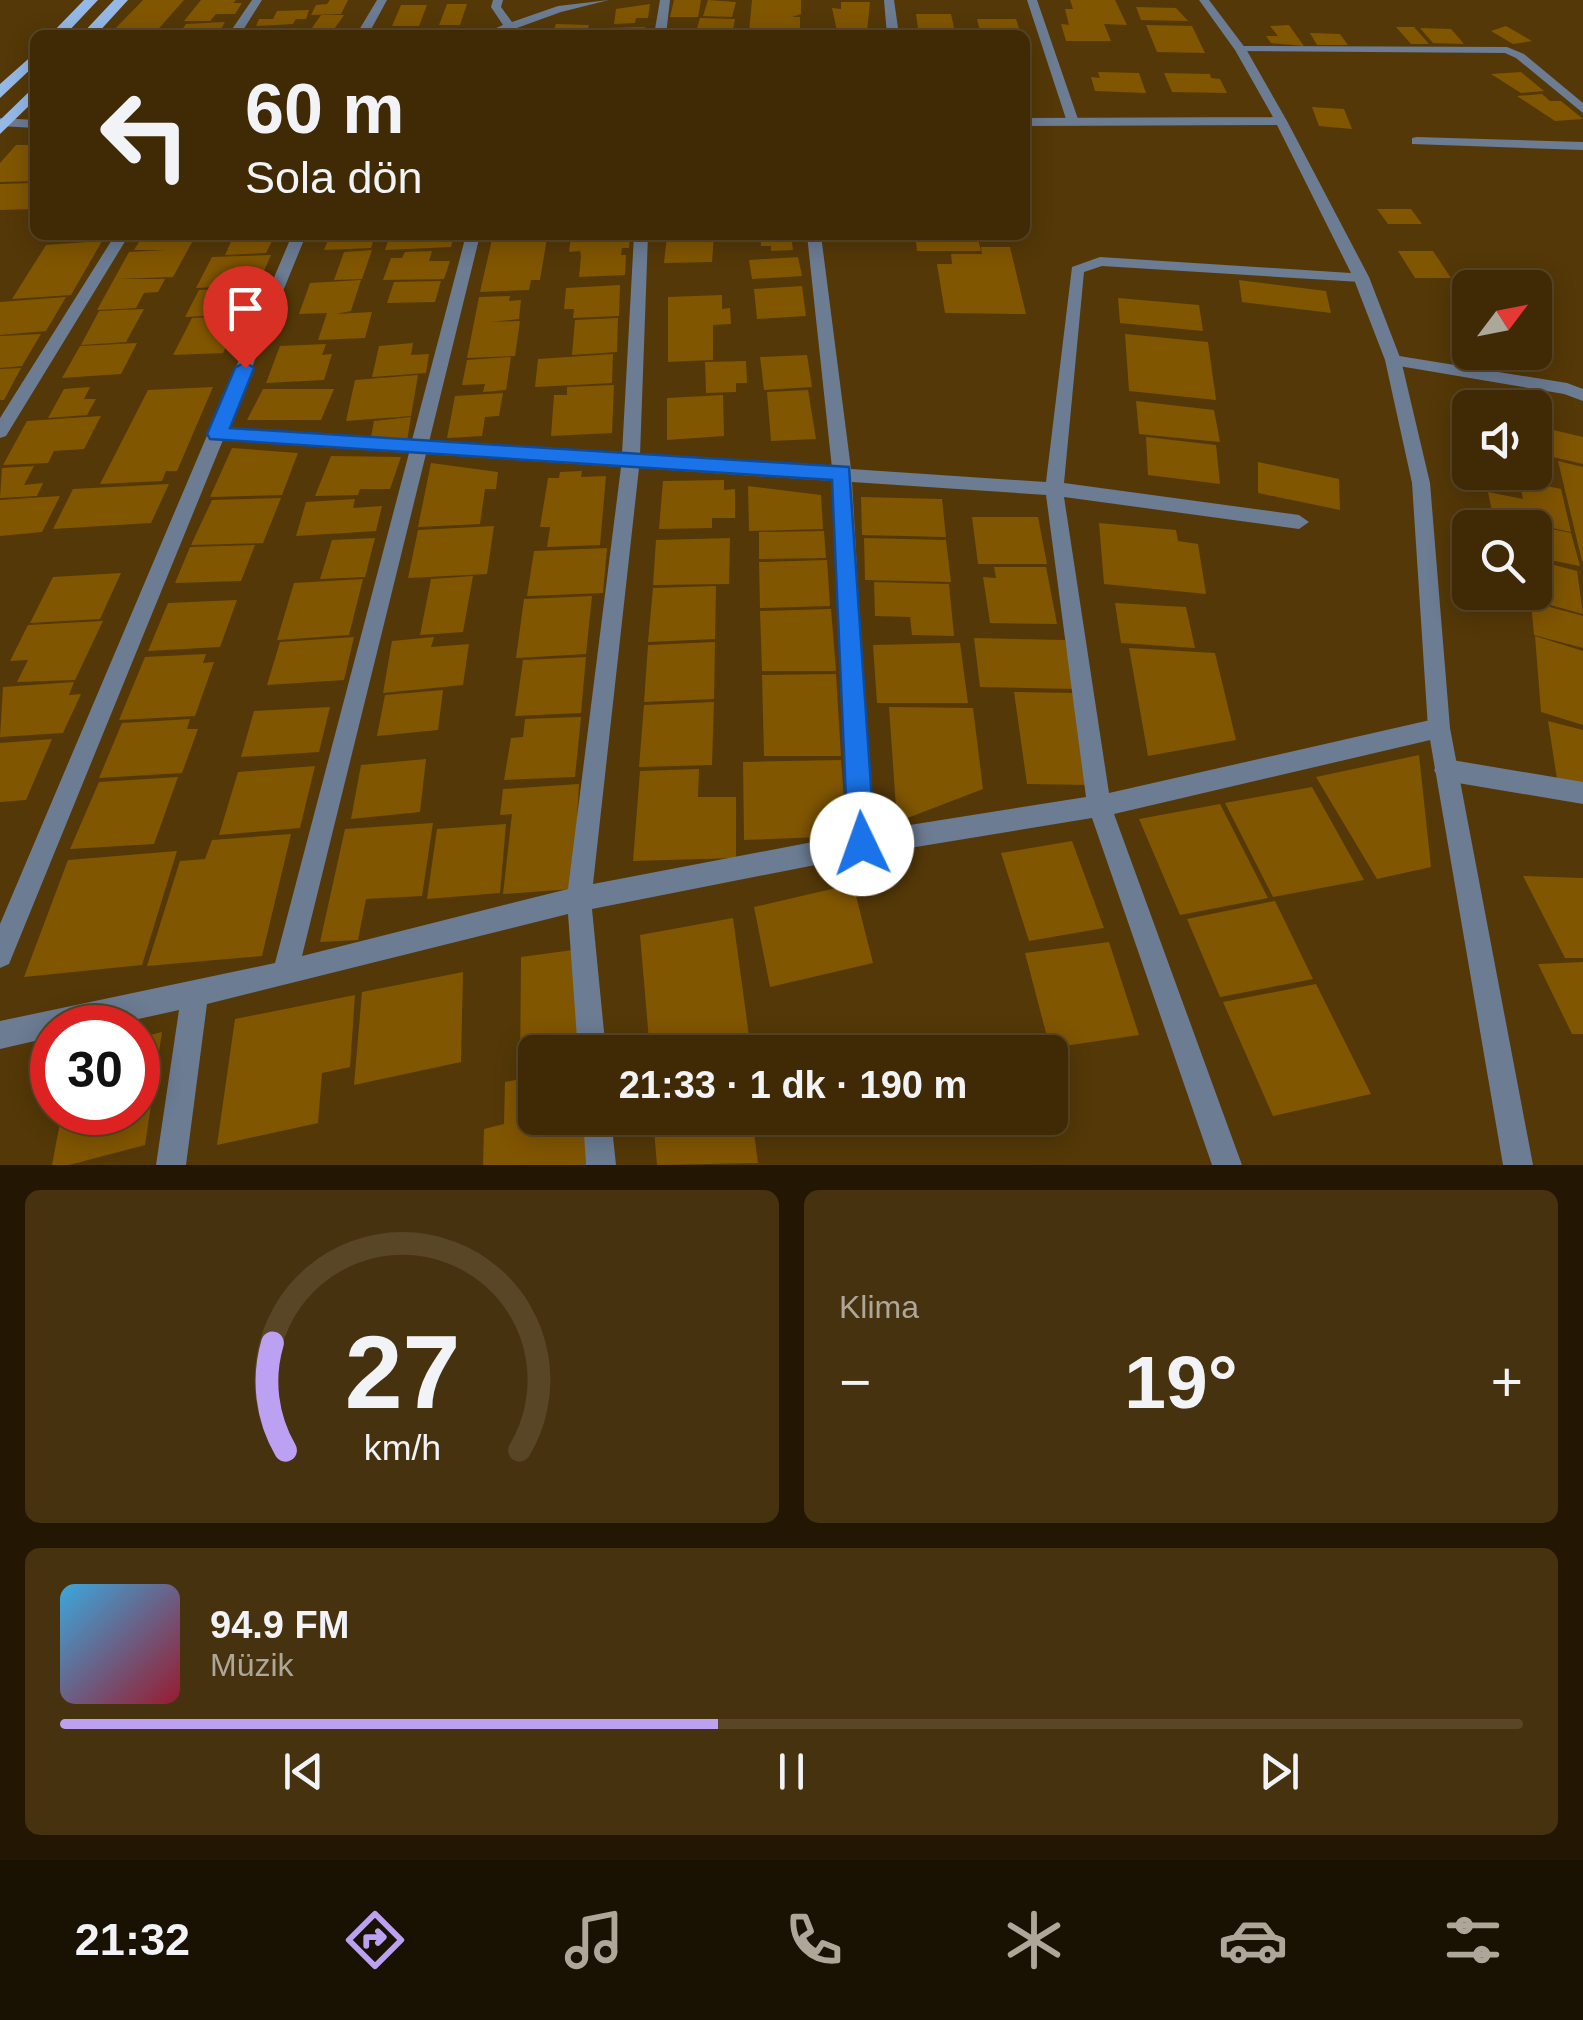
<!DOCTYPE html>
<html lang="tr">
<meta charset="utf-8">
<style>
:root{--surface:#3f2a05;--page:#46320f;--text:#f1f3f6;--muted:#ada79a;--line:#584627;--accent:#bca0f2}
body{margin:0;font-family:Helvetica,sans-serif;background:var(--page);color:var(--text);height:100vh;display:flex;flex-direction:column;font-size:38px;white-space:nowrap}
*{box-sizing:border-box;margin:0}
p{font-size:32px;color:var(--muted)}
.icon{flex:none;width:55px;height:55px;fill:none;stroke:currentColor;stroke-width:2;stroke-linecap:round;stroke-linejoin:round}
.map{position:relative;height:1165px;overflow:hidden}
.details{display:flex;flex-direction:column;gap:25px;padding:25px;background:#231703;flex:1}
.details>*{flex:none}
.banner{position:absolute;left:30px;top:30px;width:1000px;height:210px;border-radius:15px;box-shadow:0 5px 25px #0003,0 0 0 2px var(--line);background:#3f2a05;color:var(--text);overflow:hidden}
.needle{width:65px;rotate:58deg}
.controls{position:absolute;left:1452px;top:270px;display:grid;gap:20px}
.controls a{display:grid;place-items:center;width:100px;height:100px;border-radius:15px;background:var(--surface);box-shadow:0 5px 25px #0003,0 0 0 2px var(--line);font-size:50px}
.speed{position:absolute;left:30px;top:1005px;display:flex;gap:20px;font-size:50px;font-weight:700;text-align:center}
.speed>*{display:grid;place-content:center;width:130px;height:130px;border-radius:50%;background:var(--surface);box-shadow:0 5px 25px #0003,0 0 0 2px var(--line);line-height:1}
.speed .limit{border:15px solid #d22;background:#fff;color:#111}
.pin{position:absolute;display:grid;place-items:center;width:85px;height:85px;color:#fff;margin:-102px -42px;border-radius:50% 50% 50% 0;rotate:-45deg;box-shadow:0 0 10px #0007}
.pin .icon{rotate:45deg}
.me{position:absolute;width:110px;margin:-55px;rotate:357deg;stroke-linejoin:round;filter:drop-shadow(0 0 8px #0008)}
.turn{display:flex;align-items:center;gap:35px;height:210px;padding:0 50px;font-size:45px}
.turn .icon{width:130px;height:130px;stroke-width:2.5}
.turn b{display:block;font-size:70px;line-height:85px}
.big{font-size:75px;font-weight:600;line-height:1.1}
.details .card{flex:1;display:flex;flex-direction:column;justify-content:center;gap:15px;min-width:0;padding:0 35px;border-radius:15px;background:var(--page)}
.details .dial{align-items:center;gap:0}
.dial svg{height:260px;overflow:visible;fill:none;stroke:var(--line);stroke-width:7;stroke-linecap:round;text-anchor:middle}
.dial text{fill:var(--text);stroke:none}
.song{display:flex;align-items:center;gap:30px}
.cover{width:120px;height:120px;border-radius:15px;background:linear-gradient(135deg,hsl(200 70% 55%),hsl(350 70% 35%))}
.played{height:10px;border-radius:5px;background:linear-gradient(90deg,var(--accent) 45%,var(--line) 45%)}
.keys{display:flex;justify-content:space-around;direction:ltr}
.heat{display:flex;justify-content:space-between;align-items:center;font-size:55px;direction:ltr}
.details .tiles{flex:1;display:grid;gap:25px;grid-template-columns:1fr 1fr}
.card:last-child{grid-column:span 2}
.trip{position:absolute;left:518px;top:1035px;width:550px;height:100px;border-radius:15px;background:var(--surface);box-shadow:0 5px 25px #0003,0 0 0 2px var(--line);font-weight:600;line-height:100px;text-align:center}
.tab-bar{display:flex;height:160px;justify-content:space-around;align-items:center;background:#191102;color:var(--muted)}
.tab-bar .icon{width:70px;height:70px}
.tab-bar .current{color:var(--accent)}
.tab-bar b{font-size:45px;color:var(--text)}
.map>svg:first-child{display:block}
.building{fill:#815601}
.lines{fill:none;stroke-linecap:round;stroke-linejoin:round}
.minor{fill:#6b7c93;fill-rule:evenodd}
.tertiary{fill:#6b7c93;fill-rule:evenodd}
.primary{fill:#95b8e6;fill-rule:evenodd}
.route{fill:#1a73e8;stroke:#114b97;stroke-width:2.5}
</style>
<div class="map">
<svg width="1583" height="1165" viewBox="0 0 1583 1165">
<rect width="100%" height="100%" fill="#543807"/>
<!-- building -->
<path class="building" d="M143 0H184L153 35H109Z
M201 0H236L233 3H242L235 14H216L210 21H184Z
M330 0H348L341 14 311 15 316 5 327 4Z
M674 0H701L698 17H670Z
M708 0 736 2 732 17 703 16Z
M752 0H801V14L792 17H800V32H749Z
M1070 0H1115L1127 25 1104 24 1111 41H1066L1061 24 1069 25 1065 9H1073Z
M841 2H870L867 32 837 31 832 8 841 9Z
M447 4H467L460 25H439Z
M650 4 648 18H636L635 23 614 24 616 9Z
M401 5H427L419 26H392Z
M1136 7 1176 8 1188 21 1141 20Z
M309 10 306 19H296L293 24 256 26 259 19H273L277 11Z
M916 14H951L954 28H918Z
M321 15H344L330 35H307Z
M700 18 735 19 732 35H695Z
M977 19H1016L1020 31H980Z
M225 22 217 35H178L186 24Z
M556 24 589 25 586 35H559L560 31H553Z
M1146 25 1192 26 1205 53 1157 52Z
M1289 25 1296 35 1304 46 1271 43 1266 36H1278L1270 26Z
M1506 26 1532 41 1513 44 1491 31Z
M645 27V35H606L607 28Z
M1396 27H1414L1429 44H1411Z
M1420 28 1451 29 1464 44 1433 43Z
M1310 33 1340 34 1348 45H1317Z
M1098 72 1139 73 1146 93 1095 91 1091 77 1100 78Z
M1521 72 1544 91 1521 93 1491 74Z
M1164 73 1210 74 1211 78 1220 79 1227 93 1172 92Z
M1542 94 1550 101H1561L1583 119 1555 121 1517 96Z
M1312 107 1344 109 1352 129 1319 126Z
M16 145H35V181L0 182V163Z
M35 183V209L0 210V184Z
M1377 209H1411L1422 224H1388Z
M143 235H196L173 277 118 279H165L158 292 144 293 136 308 97 310 129 252 166 250H134Z
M234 235H275L266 253 225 255Z
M330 235H375L371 248 324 250Z
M390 235H454L451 247 385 250Z
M493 235 547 238 540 280H531L529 290 480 292Z
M571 235H630L629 248H622L621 255H626L625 275 579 277 581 256 580 251 569 252Z
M667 235H714L712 262 664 263Z
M760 235H791L793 250 771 251V246H761Z
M915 235H977L981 251H917Z
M102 241 71 295 12 299 46 245Z
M981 247H1010L1026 314 945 313 937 264H952L951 254H982Z
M372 250 362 279 334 280 344 252Z
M432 251 429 261H450L444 279 383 280 391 258H402L405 252Z
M1398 251H1433L1451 278H1415Z
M271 255 258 285 196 288 212 257Z
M798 257 802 276 752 279 749 260Z
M361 280 351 311 336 314 372 312 365 338 318 340 327 313 299 314 310 283Z
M1239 280 1326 291 1331 313 1242 302Z
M441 281 435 302 387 303 394 282Z
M620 285 619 316 573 318 574 309H564L566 288Z
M802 286 806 316 757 319 754 289Z
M253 287 241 314 185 317 199 290Z
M722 295V309L730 308 731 324 713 325V360L668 362V297Z
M510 296 509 301 521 300 519 319 491 322 520 321 515 356 467 358 479 297Z
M66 297 46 331 0 335V302Z
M1118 298 1199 305 1203 331 1120 323Z
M144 309 126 342 81 345 99 311Z
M240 316 223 353 173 355 192 318Z
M618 318 617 352 572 355 575 320Z
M41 334 22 366 0 368V336Z
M1125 334 1208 342 1216 400 1129 391Z
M137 343 121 374 62 378 80 346Z
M413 343 411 355 429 354 426 373 372 377 379 346Z
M326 344 322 355 332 354 324 380 266 383 280 346Z
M613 354 612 383 535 387 538 359Z
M807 355 812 387 764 390 760 357Z
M511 357 506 390 483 392 485 384 462 385 467 360Z
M746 361 747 383H736V392L706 393 705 362Z
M21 368 4 400H0V369Z
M418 375 411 416 346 421 355 380Z
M614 385 612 433 551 436 554 395H567V387Z
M90 387 84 399H96L87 415 48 418 64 389Z
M213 387 177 471H166L162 481 100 484 148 390Z
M263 389H334L321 420H247Z
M808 390 816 439 771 441 767 392Z
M503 393 499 416 485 417 482 436 447 438 455 396Z
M723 395 724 436 667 440V398Z
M1136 401 1214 410 1220 442 1139 434Z
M101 416 84 449 54 451 48 463 3 465 27 421Z
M411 417 407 441 371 437 374 421Z
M1549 429 1583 437V464L1553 457Z
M1146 437 1216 445 1220 484 1148 475Z
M232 448 298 453 282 495 210 497Z
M331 456 401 457 390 489H360L358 495 315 496Z
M1558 461 1583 467V561H1582Z
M1258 462 1339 479 1340 510 1258 493Z
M431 463 498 472 496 489H485L480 524 418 527Z
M34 466 24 485 43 483 37 496 0 498 2 468Z
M582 471 581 477 606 476 600 545 547 547 550 527H540L548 478H559L560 472Z
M724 480V490L735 489V518H712V528L659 529 663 481Z
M1519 480 1561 489 1571 532 1493 516 1488 492 1523 499Z
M169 484 151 523 53 529 73 489Z
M748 486 821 495 823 529 749 531Z
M60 496 42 532 0 536V500Z
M861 497 942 499 946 537 862 535Z
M281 498 263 543 191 545 212 500Z
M355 499 353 508 382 506 376 531 296 536 306 502Z
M972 517H1038L1047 564H978Z
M1099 523 1176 530 1178 541 1198 544 1206 594 1104 584Z
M494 526 487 574 408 578 418 530Z
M1535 526 1571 533 1580 566 1535 557Z
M824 531 826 558 759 559V532Z
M375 538 365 577 320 579 332 540Z
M730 538 729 584 653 585 656 540Z
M864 538 946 540 951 582 865 580Z
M255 545 241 581 175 583 190 547Z
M607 548 603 593 527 596 534 551Z
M827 560 830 606 760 608 759 562Z
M1535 560 1577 571 1583 614 1525 598V592H1535Z
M994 567H1046L1057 624 990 623 983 577 996 578Z
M121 573 100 619 30 623 53 577Z
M473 576 463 632 420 635 431 579Z
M363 579 349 635 277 640 294 583Z
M874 582 949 584 954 636 912 635 910 617 875 616Z
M716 586 715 639 648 642 653 588Z
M592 596 586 654 516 658 524 599Z
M237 600 220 647 148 651 168 603Z
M1531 602 1583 616V648L1534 635Z
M1115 603 1186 607 1195 648 1121 643Z
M831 609 836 671H762L760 611Z
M103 621 75 680 17 682 28 660 10 661 28 625Z
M1535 636 1583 651V725L1541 712Z
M354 637 344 680 267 685 280 642Z
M434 637 431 647 469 644 463 685 383 693 392 641Z
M974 638 1065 640 1074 689 980 687Z
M715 642 714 699 644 702 648 645Z
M960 643 968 703H877L873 645Z
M1129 648 1215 653 1236 740 1148 756Z
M206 654 203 663 214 662 195 716 119 720 145 657Z
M586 657 581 713 515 716 523 660Z
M836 674 841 756H764L762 675Z
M74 682 69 695 81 694 63 733 0 737 3 687Z
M443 690 438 730 377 736 385 695Z
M1014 692 1074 693 1092 785 1027 784Z
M714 702 712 765 639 767 644 705Z
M330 707 319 752 241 757 254 711Z
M889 707 973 708 983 789 897 822Z
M581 717 575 777 504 780 511 738 523 737 525 719Z
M190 719 187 729H198L182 773 99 778 122 723Z
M1548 721 1583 730V786L1557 779Z
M52 739 26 800 0 802V743Z
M1419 755 1431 867 1377 879 1316 777Z
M426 759 420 812 351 819 361 765Z
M841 760 847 836 744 840 743 762Z
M315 766 300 828 219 835 238 772Z
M699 769 698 797H736V858L633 861 640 771Z
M178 777 154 844 70 849 99 782Z
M579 784 573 889 503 894 512 814 500 815 503 789Z
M1312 787 1364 880 1273 897 1225 803Z
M1220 804 1268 898 1180 915 1139 819Z
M433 823 422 896 366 899 358 940 320 942 345 829Z
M506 824 500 893 427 899 437 829Z
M291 834 262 956 147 966 180 861 205 859 212 840Z
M1072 841 1104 928 1029 941 1001 853Z
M177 851 142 965 24 977 68 860Z
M1523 876 1583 878V958H1565Z
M853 884 873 963 770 987 754 907Z
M1275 901 1313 979 1220 997 1187 919Z
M733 918 749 1036 650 1052 640 935Z
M1109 942 1139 1035 1050 1048 1025 953Z
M580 949 583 1052H535V1069L520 1072 521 957Z
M1583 962V1034H1572L1538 964Z
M463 972 461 1062 354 1085 362 992Z
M1316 984 1371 1094 1273 1116 1223 1002Z
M355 995 350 1067 322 1073 318 1123 217 1145 235 1019Z
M162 1032 145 1145 69 1165H52L62 1112H138V1038Z
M535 1076V1118H584L586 1165H483L484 1129 504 1124 505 1082Z
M653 1118H752L758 1163 657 1165Z"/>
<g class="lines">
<!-- minor -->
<path class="minor" d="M252 0H262L240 35H228Z
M377 0H387L368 35H356Z
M493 0H503L501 7 512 22 558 6 609 0 561 12 517 28 519 35H511L508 31 480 35 503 25 491 7Z
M660 0H670L666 35H654Z
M884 0H894L899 35H887Z
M1027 0H1037L1079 122 1077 125 1067 122Z
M1240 46 1507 47 1524 54 1583 103V113L1516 58 1505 53 1236 51V47Z
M1417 137 1583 142V150L1412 144V138Z
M115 235H129L6 436 0 438V418Z
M292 235H306L227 428 412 440 466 235H480L429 442 622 454 634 235H648L640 455 832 468 807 235H821L851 469 1046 482 1072 267 1100 257 1366 274V280L1361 282 1102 266 1084 272 1064 483 1299 515 1309 522 1299 529 1064 497 1109 793 1439 718 1447 721 1450 728 1447 735 1439 738 1114 814 1242 1165H1212L1092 818 861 856 592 909 606 1052H578L568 914 207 1004 186 1165H156L179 1010 98 1028H52V1037L0 1049V1021L275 963 409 453 223 440 9 964 0 968V924ZM426 454 621 467 568 889 302 956ZM639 468 833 481 849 835 593 884ZM852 482 1046 495 1086 797 872 831Z
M1393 355 1567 383 1583 389V401L1564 394 1387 364V356Z
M1446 759 1583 782V804L1446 781 1438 777 1434 770 1438 763Z
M583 1118H611L616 1165H586Z"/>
<!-- tertiary -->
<path class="tertiary" d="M1199 0H1209L1246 49 1287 121 1369 277 1401 360 1430 483 1450 728 1533 1165H1503L1428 728 1412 483 1385 360 1353 277 1277 125 1025 126V118L1273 117 1235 50Z
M0 118 35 120V128L0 126Z"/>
<!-- primary -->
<path class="primary" d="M84 0H98L65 35H50Z
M114 0H128L96 35H81Z
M35 53V65L0 98V84Z
M35 86V100L0 134V120Z"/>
</g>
<!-- route -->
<path class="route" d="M245 362 254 368 230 428 849 467 875 844 871 854 862 858 852 854 848 844 832 480 210 439 207 434 235 368Z"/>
</svg>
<div class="controls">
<a><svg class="needle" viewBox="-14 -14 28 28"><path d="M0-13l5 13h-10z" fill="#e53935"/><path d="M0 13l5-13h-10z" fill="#ada79a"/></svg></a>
<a><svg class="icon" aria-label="sound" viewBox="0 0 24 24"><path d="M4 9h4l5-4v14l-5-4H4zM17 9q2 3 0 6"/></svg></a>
<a><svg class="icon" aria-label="search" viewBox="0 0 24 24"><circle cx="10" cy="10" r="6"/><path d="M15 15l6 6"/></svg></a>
</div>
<div class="speed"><div class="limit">30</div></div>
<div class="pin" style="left:245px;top:368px;background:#d93025"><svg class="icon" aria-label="arrive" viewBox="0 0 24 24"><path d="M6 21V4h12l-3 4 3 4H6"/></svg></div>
<svg class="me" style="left:862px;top:844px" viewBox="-20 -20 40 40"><circle r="19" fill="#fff"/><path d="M0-13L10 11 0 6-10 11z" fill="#1a73e8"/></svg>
<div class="trip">21:33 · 1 dk · 190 m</div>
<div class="banner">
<div class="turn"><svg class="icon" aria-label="left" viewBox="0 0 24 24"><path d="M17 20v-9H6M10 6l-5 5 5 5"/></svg><div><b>60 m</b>Sola dön</div></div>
</div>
</div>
<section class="details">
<div class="tiles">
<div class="card dial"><svg viewBox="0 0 100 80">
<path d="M14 69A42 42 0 1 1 86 69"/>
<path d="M14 69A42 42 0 0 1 10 36" stroke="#bca0f2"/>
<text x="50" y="56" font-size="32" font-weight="700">27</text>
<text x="50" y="72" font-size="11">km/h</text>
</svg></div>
<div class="card"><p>Klima</p>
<div class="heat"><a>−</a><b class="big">19°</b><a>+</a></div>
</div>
<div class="card">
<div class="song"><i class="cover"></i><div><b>94.9 FM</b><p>Müzik</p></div></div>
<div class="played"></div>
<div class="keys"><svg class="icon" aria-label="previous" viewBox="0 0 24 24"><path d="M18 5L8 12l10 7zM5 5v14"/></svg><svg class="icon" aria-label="pause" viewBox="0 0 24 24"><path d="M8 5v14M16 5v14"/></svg><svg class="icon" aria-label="next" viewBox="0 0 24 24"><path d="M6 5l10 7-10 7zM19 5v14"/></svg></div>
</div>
</div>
</section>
<nav class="tab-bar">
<b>21:32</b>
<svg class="icon current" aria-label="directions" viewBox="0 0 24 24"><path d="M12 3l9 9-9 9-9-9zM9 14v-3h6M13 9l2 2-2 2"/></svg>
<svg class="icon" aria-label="music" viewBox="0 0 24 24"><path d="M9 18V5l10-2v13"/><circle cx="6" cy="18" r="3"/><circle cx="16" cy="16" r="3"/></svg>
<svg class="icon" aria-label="phone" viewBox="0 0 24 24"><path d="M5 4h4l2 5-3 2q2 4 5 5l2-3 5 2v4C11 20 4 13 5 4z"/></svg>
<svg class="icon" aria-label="climate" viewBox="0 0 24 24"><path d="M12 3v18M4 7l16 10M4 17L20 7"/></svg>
<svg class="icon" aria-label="car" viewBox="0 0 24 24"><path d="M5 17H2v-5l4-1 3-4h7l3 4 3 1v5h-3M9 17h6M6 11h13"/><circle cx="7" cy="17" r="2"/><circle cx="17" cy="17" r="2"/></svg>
<svg class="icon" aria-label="filters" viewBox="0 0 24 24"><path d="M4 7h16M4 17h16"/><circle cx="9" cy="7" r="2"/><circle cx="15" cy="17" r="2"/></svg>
</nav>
